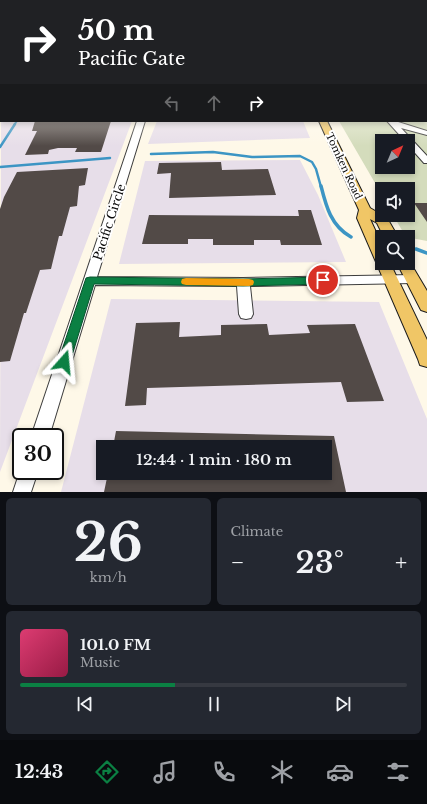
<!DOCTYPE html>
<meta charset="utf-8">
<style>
:root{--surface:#171b24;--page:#242831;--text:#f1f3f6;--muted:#9ea1a6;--line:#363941;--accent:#0b8043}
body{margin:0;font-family:"Libre Baskerville",serif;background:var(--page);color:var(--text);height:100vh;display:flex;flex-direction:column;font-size:15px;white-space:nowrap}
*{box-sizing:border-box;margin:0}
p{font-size:13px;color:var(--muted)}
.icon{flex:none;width:22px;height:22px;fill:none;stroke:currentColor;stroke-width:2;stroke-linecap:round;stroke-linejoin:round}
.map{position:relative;height:492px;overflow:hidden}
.drawer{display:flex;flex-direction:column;gap:6px;padding:6px;background:#0d0f14;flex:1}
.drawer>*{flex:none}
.banner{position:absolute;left:0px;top:0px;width:427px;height:122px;box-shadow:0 2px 6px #0003;background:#202124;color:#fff;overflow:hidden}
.needle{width:26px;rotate:44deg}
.buttons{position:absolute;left:375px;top:134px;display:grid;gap:8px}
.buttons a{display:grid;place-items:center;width:40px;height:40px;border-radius:0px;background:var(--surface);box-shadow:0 2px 6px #0003;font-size:20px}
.speed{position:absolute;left:12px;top:428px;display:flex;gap:8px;font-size:20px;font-weight:700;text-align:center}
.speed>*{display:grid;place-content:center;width:52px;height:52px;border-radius:50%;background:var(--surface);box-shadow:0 2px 6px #0003;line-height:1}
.speed .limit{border:2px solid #111;border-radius:6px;background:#fff;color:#111}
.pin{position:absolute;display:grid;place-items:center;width:34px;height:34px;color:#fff;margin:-17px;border:2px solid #fff;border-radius:50%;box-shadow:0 1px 4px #0007}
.me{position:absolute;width:44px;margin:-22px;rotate:18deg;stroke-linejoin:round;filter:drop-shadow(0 0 3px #0008)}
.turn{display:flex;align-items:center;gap:14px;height:84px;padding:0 12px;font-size:18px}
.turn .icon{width:52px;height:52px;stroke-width:2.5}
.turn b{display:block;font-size:28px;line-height:34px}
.lanes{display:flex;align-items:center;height:38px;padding:0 12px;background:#0003;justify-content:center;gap:20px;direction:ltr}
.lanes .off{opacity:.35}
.big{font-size:30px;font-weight:600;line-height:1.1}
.drawer .widget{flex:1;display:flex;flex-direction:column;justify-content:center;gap:6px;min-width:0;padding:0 14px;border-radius:6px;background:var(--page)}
.drawer .dial{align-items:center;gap:0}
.dial b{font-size:52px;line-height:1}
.song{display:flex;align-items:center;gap:12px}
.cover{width:48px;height:48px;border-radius:6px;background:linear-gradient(135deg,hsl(340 70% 55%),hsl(340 70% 35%))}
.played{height:4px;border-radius:2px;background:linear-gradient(90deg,var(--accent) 40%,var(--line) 40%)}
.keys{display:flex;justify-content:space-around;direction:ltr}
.heat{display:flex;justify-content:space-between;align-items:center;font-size:22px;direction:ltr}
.drawer .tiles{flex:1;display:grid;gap:6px;grid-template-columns:1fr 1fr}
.widget:last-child{grid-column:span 2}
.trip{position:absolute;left:96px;top:440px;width:236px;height:40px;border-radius:0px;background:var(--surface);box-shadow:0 2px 6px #0003;font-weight:600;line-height:40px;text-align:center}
.dock{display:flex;height:64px;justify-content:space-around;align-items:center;background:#090b0e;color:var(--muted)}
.dock .icon{width:28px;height:28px}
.dock .selected{color:var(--accent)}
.dock b{font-size:18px;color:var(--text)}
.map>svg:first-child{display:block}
.industrial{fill:#e7dee9;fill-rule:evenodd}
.cemetery{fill:#d4dcbc;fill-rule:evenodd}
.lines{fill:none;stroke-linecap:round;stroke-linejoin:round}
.stream-far2{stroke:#3c95c4;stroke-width:2}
.stream-far1{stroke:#3c95c4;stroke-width:2.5}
.stream{stroke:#3c95c4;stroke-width:3.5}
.building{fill:#524a47}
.minor-casing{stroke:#3d3d3d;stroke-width:2}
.major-casing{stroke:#1b1b1b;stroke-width:2}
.minor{fill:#fff;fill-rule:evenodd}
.major{fill:#f0c666;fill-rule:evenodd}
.route{fill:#0b8043;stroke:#07532c}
.slow{fill:#f59e0b}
.labels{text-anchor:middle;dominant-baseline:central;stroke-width:4;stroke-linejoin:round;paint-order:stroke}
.far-street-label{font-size:10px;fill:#0a0a0a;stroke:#fff}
.street-label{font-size:12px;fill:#0a0a0a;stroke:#fff}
</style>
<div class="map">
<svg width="427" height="492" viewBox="0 0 427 492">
<rect width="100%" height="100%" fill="#fef8e8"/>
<!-- industrial -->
<path class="industrial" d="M1 118V121H132L0 472Z
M157 121H303L310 138 148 144Z
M300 160 318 195 346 262 119 264 145 161Z
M111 299 379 302 427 419V492H61ZM103 447H325V473H103Z"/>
<!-- cemetery -->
<path class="cemetery" d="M426 77H427V241L406 237 393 215H408V189H382V195L339 121H426ZM382 141H408V167H382Z"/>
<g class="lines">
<!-- stream-far2 -->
<path class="stream-far2" d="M14 125 17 121"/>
<!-- stream-far1 -->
<path class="stream-far1" d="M0 147 15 124
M151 154 213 152 252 157 300 156 312 162 316 169 321 187
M0 167 110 158"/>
<!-- stream -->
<path class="stream" d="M321 186C326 206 331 226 351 237
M416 249 427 253"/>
</g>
<!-- building -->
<path class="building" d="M35 121H111L101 152H75L77 148H58L49 150 48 154 25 155 37 131H32Z
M221 162 222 170 268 169 276 195 169 198 171 173 157 174 159 163Z
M88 168 85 185 79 186 77 206 70 207 62 236H59L51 269 40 270 26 313H24L10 361 0 362V209L4 197 17 172Z
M414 203H427V222Z
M298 210H311L322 245H281L280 240H254V245H213V239H188V244H142L149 215 299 216Z
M180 322 179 337 221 335V325L267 324 269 335 310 333 307 325 355 324 384 401 347 402 341 382 147 388 146 405 125 406 136 323Z
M116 431 334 436 346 492H104L108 473H325V447H113Z"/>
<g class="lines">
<!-- minor casing -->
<g class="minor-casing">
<path id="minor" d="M426 77H427V80H426Z
M426 98H427V102H426Z
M0 113H1L0 118Z
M137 121H145L97 277 243 278 413 275 417 276 419 279 417 282 413 283 250 286 253 314 251 318 246 319 241 318 239 314 237 286 95 285 49 437H31Z
M387 121H395L427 131V135L401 128 427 156V163H424L408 145V141H405Z
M21 468V471H38L31 492H13Z"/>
</g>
<!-- major casing -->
<g class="major-casing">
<path id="major" d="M319 121H327L370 208 387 218 398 237H384L377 223 370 219 382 245V263H390L427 340V367L420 365 418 359 357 218 359 210Z
M408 259 427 291V312L421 310 397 263H408Z"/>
</g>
<!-- minor -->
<use href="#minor" class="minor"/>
<!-- major -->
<use href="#major" class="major"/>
</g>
<!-- sky -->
<linearGradient id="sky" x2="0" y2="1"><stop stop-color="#91c4ec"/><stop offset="0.53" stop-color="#fffcf5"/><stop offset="1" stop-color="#fffcf5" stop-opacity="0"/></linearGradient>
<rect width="427" height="146" fill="url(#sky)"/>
<!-- route -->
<path class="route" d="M90 277 243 279 323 277 326 278 328 280 326 283 323 284 243 286 94 284 70 362 68 366 64 367 59 366 58 362 86 278Z"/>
<!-- slow -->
<path class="slow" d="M186 278 249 279 253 280 254 282 253 285 249 286 186 285 182 284 181 282 182 279Z"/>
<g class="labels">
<!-- far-street labels -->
<g class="far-street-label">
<text transform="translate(344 166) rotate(65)">Tomken Road</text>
</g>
<!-- street labels -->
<g class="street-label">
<text transform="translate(109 222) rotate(-72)">Pacific Circle</text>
</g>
</g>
</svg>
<div class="buttons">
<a><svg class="needle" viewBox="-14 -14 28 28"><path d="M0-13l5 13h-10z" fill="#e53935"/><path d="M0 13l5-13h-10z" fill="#9ea1a6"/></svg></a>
<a><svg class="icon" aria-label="sound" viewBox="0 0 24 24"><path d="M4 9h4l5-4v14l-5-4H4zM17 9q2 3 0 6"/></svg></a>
<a><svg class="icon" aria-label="search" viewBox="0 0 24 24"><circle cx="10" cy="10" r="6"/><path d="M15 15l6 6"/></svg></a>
</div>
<div class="speed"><div class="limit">30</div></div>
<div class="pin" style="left:323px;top:280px;background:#d93025"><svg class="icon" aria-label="arrive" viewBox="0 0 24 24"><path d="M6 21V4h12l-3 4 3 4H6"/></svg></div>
<svg class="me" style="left:64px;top:362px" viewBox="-20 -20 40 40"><path d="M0-17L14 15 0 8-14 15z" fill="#0b8043" stroke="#fff" stroke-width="4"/></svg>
<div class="trip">12:44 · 1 min · 180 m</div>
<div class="banner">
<div class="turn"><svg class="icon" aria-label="right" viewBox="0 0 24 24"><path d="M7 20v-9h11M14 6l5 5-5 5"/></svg><div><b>50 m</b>Pacific Gate</div></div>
<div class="lanes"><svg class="icon off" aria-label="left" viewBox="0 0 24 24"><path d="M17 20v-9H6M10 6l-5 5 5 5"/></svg><svg class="icon off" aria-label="ahead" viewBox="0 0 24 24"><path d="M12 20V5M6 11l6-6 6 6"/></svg><svg class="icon" aria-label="right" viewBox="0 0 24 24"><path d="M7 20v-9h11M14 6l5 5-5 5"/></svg></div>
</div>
</div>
<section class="drawer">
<div class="tiles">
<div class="widget dial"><b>26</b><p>km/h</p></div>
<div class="widget"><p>Climate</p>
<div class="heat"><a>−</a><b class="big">23°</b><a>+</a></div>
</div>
<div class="widget">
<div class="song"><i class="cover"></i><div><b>101.0 FM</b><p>Music</p></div></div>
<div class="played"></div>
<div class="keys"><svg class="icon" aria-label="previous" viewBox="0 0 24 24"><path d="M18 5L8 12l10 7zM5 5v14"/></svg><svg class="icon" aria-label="pause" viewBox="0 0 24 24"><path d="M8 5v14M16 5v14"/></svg><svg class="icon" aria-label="next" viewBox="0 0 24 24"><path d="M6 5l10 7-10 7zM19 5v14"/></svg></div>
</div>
</div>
</section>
<nav class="dock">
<b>12:43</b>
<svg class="icon selected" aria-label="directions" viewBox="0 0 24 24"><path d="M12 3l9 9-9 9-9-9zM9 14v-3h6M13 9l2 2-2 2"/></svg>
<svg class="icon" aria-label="music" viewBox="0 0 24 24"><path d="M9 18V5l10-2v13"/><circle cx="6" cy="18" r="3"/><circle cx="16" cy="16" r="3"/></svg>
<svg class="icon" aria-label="phone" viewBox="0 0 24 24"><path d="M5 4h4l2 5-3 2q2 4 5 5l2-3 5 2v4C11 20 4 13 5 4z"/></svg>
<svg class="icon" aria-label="climate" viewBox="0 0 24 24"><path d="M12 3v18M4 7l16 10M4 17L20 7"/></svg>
<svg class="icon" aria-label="car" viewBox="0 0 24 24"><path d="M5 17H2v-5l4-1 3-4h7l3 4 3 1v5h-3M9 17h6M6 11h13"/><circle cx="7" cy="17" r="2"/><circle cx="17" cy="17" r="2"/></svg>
<svg class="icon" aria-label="filters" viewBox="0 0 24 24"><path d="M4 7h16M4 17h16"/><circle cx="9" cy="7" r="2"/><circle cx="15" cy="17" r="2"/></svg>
</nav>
